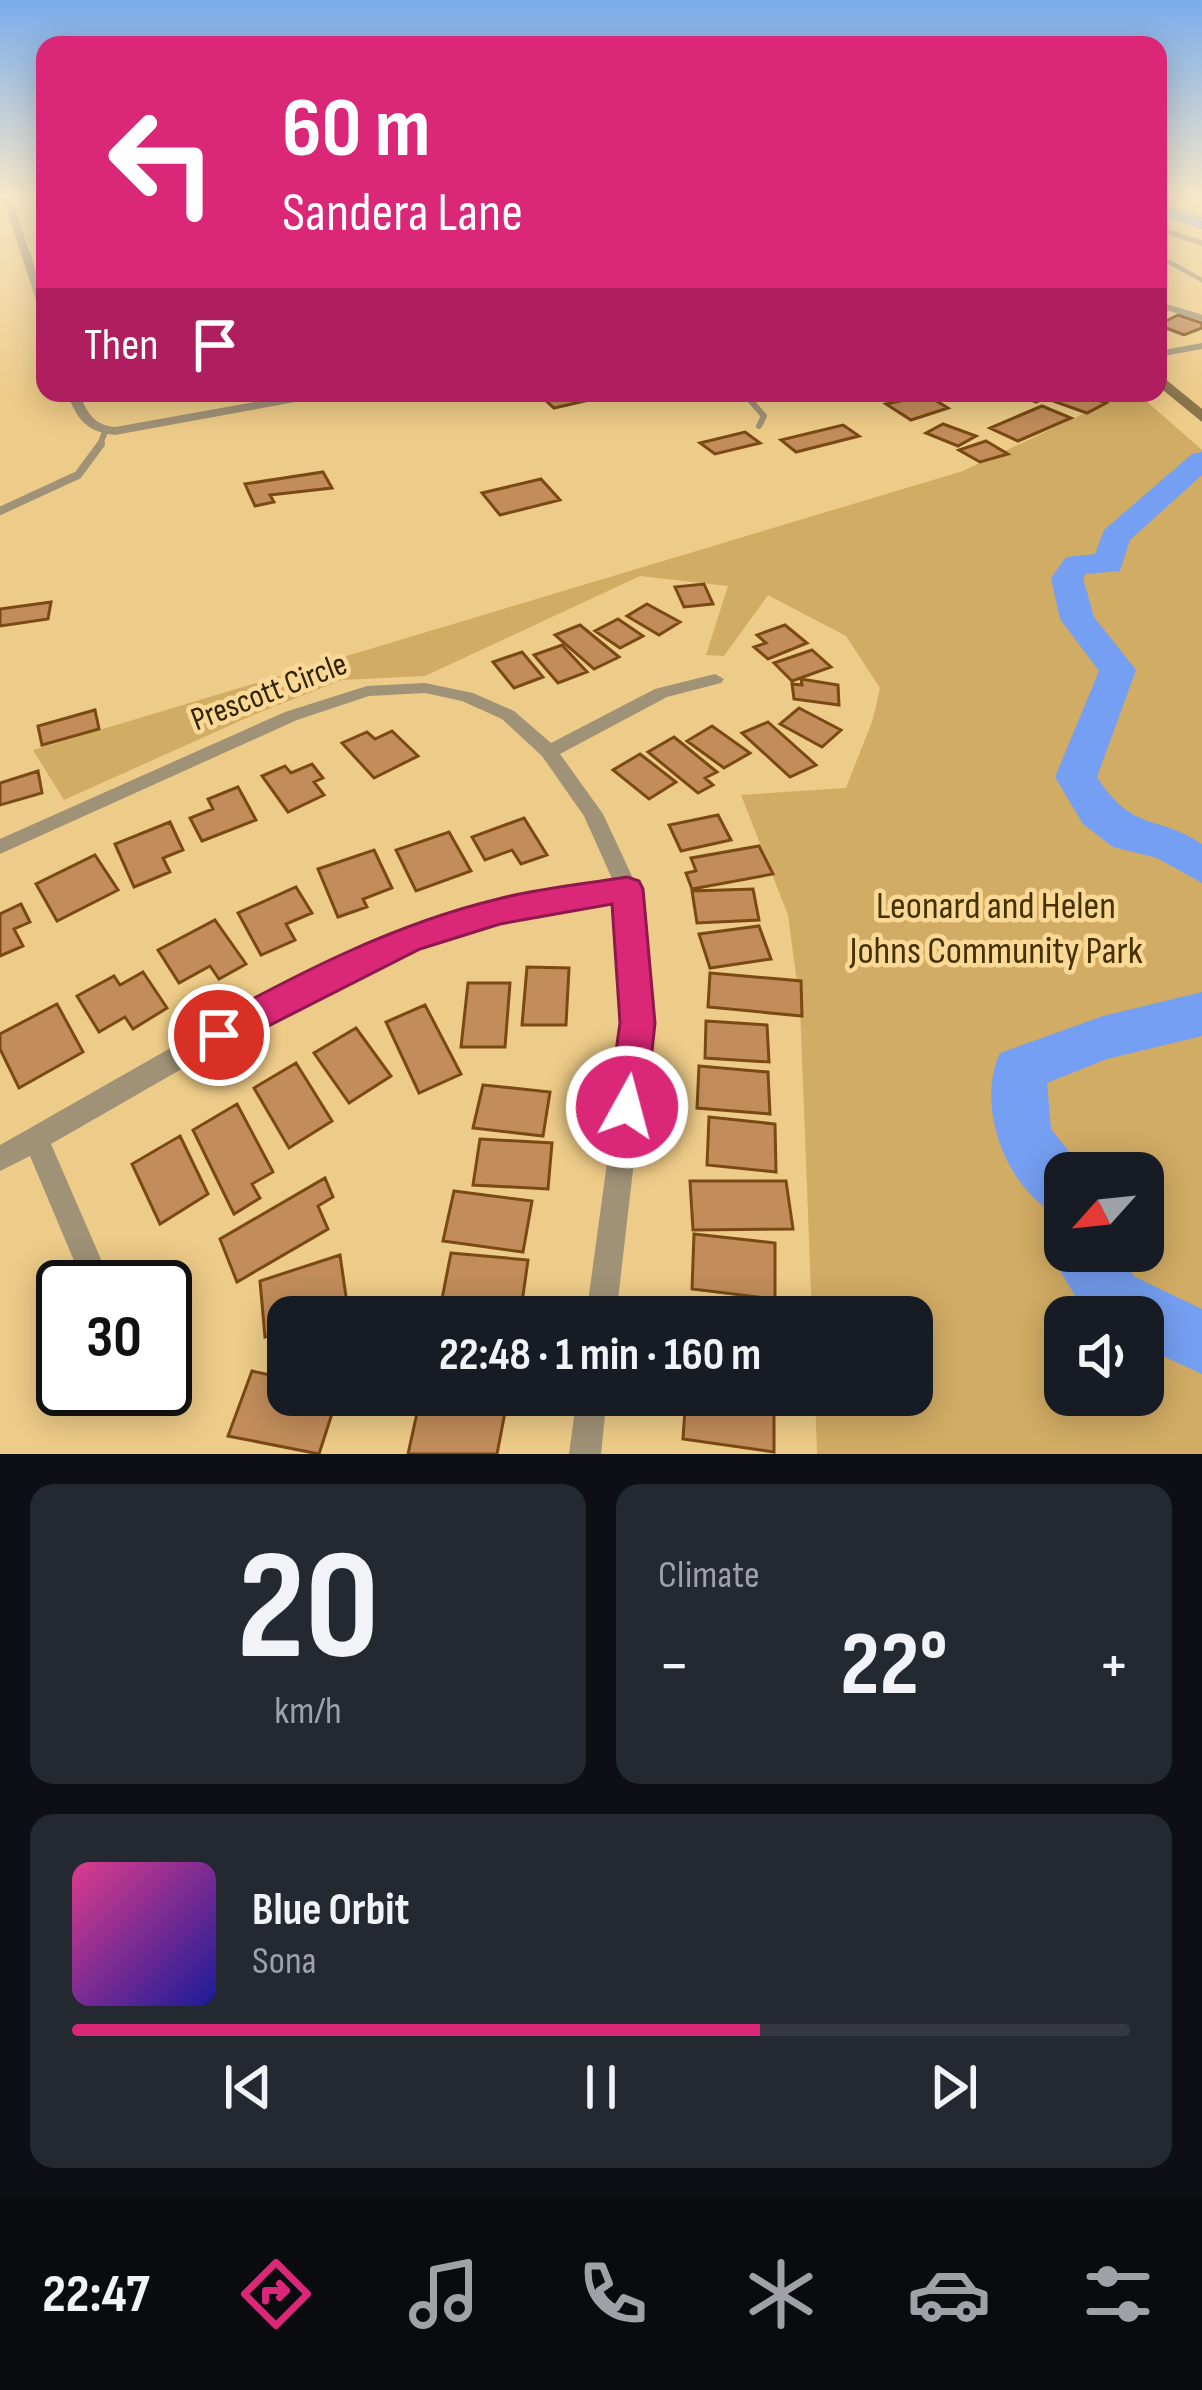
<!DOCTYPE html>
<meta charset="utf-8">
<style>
:root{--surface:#171b24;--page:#242831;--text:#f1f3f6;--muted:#9ea1a6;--line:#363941;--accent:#db2777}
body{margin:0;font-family:"Sofia Sans Condensed",sans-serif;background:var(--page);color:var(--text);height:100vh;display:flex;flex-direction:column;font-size:45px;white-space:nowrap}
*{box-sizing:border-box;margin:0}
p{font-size:39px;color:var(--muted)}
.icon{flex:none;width:66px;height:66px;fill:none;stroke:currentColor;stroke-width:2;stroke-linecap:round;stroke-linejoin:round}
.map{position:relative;height:1454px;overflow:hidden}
.side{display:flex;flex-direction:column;gap:30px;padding:30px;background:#0d0f14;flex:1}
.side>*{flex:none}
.hud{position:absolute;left:36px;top:36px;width:1131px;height:366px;border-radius:24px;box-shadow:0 6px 30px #0003;background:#db2777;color:#fff;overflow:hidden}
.needle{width:78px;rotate:243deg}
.controls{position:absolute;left:1044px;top:1152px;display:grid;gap:24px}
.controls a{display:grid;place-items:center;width:120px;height:120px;border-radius:24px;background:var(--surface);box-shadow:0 6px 30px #0003;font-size:60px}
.speed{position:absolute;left:36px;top:1260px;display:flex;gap:24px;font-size:60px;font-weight:700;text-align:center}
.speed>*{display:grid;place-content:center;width:156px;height:156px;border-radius:50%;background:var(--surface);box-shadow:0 6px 30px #0003;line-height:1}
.speed .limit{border:6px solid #111;border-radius:18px;background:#fff;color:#111}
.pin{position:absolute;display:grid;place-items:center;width:102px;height:102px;color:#fff;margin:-51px;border:6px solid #fff;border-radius:50%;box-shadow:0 3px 12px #0007}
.me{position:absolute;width:132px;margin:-66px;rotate:7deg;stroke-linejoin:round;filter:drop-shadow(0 0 9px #0008)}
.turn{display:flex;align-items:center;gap:42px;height:252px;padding:0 48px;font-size:54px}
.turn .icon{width:156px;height:156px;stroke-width:2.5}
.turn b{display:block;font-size:84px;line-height:102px}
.then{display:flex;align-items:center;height:114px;padding:0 48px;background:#0003;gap:24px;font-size:45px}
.big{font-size:90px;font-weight:700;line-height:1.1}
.side .tile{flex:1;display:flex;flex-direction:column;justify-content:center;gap:18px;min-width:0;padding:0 42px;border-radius:24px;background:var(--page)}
.side .dial{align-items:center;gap:0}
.dial b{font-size:156px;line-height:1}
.song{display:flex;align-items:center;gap:36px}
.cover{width:144px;height:144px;border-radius:18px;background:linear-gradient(135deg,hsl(330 70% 55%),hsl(240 70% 35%))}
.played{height:12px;border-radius:6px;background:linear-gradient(90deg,var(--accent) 65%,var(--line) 65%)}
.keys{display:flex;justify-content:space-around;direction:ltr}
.heat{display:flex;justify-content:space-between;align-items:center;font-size:66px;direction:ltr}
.side .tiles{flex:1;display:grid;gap:30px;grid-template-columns:1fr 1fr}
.tile:last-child{grid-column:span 2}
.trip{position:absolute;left:267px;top:1296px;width:666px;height:120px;border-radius:24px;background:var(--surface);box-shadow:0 6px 30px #0003;font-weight:700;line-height:120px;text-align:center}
.tabs{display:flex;height:192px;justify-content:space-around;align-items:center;background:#090b0e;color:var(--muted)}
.tabs .icon{width:84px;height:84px}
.tabs .current{color:var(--accent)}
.tabs b{font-size:54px;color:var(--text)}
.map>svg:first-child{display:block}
.green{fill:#d1ac64;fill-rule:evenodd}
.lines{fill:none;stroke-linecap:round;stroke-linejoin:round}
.river{fill:#759ff2;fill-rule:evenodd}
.building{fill:#c28d5b;stroke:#7a4914;stroke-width:3}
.lane-far2{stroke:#a09277;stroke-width:4.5}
.lane-far1{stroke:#a09277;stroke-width:6}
.lane{stroke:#a09277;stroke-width:8}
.street{fill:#a09277;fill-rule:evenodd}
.secondary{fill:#89744b;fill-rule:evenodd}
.route{fill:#db2777;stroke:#8e194d;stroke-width:3}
.labels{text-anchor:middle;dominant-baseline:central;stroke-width:9;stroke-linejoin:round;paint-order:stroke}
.street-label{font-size:33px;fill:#312408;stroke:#fad895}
.near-park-label{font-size:39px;fill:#443104;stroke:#fad895}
</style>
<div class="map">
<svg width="1202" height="1454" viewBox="0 0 1202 1454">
<rect width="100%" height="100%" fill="#edcb88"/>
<!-- green -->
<path class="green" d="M1127 393H1137L1202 450V1454H817L815 1395H912V1317H812L800 1006 788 915 741 795 846 788 873 719 880 688 846 636 768 595 724 656 706 655 728 586 640 576 425 676 342 680 253 715 64 800 33 750 963 471ZM1065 1173H1143V1251H1065ZM1065 1317H1143V1395H1065Z"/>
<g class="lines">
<!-- river -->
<path class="river" d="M1158 203 1202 217V229L1158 214Z
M1202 452V475L1130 540 1120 571 1086 574 1083 578 1094 617 1136 670 1097 777C1133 833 1155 813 1202 844V883L1157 858 1113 847 1083 824 1055 777 1099 671 1060 619 1051 578 1066 557 1095 554 1104 530 1192 454Z
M1202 992V1036L1107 1059 1047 1083 1051 1129 1086 1173H1065V1219C1009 1196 974 1109 1000 1053L1103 1016Z
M1065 1226V1251H1115L1135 1277 1202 1309V1374L1143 1347V1317H1088L1048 1251 1057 1230Z"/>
</g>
<!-- building -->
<path class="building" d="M1178 315 1202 323V328L1184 335 1158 325Z
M577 393 585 401 554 408 542 397Z
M1079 393 1106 403 1087 413 1045 398 1036 402 1017 394Z
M927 395 948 408 911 420 886 404Z
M1042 406 1071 418 1018 441 990 428Z
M943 424 976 436 958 446 926 433Z
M843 425 859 436 796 452 781 440Z
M745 432 760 443 715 454 700 443Z
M986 441 1008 454 980 462 959 450Z
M323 472 332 488 270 495 274 502 255 506 245 484Z
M541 479 560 500 500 515 482 493Z
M704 584 713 604 684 607 675 587Z
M51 602 48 619 0 626V609Z
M647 604 680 622 659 635 627 616Z
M618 619 643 636 620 648 595 631Z
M580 625 619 657 594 669 555 635Z
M785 625 807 643 768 659 754 647 766 643 757 635Z
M562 645 587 672 558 683 534 655Z
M812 650 831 667 792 681 774 663Z
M522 652 543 677 514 688 493 662Z
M801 679 838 685 839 705 794 699 792 684 802 685Z
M799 708 841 730 822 747 780 724Z
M95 710 99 729 42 745 38 726Z
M768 722 816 765 790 777 742 733Z
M712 726 750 753 724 768 687 741Z
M392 731 418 756 374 778 342 743 367 732 375 739Z
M674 737 717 772 705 778 713 785 698 793 648 752Z
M640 754 676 782 649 799 613 770Z
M312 764 323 778 314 782 324 795 288 812 262 776 285 766 291 773Z
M38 771 42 793 0 805V783Z
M238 787 256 820 202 841 190 818 213 809 208 799Z
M718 815 731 840 681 851 669 825Z
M524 818 547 855 521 864 512 850 485 860 472 837Z
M170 822 183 850 163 858 170 872 134 887 115 844Z
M449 832 471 871 416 891 396 850Z
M759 846 773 874 692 889 686 873 696 871 691 858Z
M374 850 392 888 363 899 367 907 338 917 318 869Z
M95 855 118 890 57 921 36 884Z
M296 887 312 913 286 924 295 940 261 955 238 913Z
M753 889 759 920 697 923 692 891Z
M21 904 30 922 14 929 23 946 0 956V914Z
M215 920 246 964 219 979 210 966 179 983 158 950Z
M759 926 771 959 710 968 699 934Z
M527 967 569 968 566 1025H522Z
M143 972 167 1008 133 1029 125 1017 99 1032 77 996 114 976 120 985Z
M710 973 801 981 802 1016 708 1007Z
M468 983H510L505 1047H461Z
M57 1004 83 1052 19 1088 0 1049V1034Z
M425 1005 461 1074 419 1093 386 1022Z
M706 1021 767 1025 769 1062 705 1058Z
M356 1028 391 1076 349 1103 314 1053Z
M296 1063 332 1121 289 1148 254 1088Z
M699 1066 768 1072 770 1114 697 1108Z
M483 1085 550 1092 543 1136 473 1128Z
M237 1104 273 1172 252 1184 260 1198 234 1214 193 1130Z
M709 1117 775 1124 776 1172 707 1165Z
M180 1136 208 1194 160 1224 132 1164Z
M480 1139 552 1143 548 1189 473 1185Z
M325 1178 333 1197 318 1206 328 1229 237 1282 220 1239Z
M690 1181H786L793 1229 693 1230Z
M454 1191 532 1201 523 1252 443 1241Z
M694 1234 775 1243V1299L692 1289Z
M451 1253 528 1260 520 1317 440 1309Z
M340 1255 348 1310 326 1317H288V1330L265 1337 260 1281Z
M684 1306 775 1313 776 1317H684Z
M252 1371 288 1379V1395H338L319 1454 228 1436Z
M421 1395 506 1407 497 1454H408Z
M686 1395H774V1452L683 1439Z"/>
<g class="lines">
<!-- lane-far2 -->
<path class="lane-far2" d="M1158 256 1202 280
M1158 302 1167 309"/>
<!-- lane-far1 -->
<path class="lane-far1" d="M1163 306 1202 318
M744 393 764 416 759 426
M861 393 874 398 906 393
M99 447 105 432"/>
<!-- lane -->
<path class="lane" d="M0 511 78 475 101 444"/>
<!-- street -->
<path class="street" d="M3 198H11L45 297V315L40 312Z
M1158 226 1202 240V246L1158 232Z
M1202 343V349L1158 357V351Z
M67 393H79C87 412 93 425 115 427L305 393H329L323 397 115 435C86 432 77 419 67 393Z
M715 674 724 679 721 683 667 697 560 754 603 814 638 889 650 1023 616 1317H586L626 1023 617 899 499 919 416 946 300 1001 51 1144 113 1287H85L30 1156 0 1171V1145C131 1072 260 991 399 934 467 906 542 895 614 883L584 816 542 756 502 719 462 701 425 693 369 696 297 720 0 854V839L285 712 367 686 425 683 473 693 514 711 551 743 655 689Z
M577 1395H607L601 1454H569Z"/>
<!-- secondary -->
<path class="secondary" d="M1158 373 1202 409V422L1158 386Z"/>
</g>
<!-- sky -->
<linearGradient id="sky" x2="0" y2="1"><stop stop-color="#7aacec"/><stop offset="0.49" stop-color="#f7e8c9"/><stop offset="1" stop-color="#f7e8c9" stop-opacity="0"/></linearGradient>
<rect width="1202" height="401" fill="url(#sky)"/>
<!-- route -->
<path class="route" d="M627 877 639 881 643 889 655 1023 646 1107 641 1119 627 1124 614 1119 608 1107 620 1023 612 904 500 924 420 949 219 1051 206 1046 201 1035 206 1024C299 973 394 924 498 899 540 888 585 884 627 877Z"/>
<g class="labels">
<!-- street labels -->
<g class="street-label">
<text transform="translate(269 692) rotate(-21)">Prescott Circle</text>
</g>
<!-- near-park labels -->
<g class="near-park-label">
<text x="996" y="906">Leonard and Helen<tspan x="996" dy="45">Johns Community Park</tspan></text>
</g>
</g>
</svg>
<div class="controls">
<a><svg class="needle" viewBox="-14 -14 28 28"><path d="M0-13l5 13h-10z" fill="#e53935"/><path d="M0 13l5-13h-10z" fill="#9ea1a6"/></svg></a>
<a><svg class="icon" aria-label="sound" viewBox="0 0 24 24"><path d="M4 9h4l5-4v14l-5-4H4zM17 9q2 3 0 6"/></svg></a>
</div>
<div class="speed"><div class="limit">30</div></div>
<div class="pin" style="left:219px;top:1035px;background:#d93025"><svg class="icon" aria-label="arrive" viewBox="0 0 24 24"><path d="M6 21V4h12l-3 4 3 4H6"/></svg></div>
<svg class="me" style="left:627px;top:1107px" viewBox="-20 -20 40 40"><circle r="17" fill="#db2777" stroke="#fff" stroke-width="3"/><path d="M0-11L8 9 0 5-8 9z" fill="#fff"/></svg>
<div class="trip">22:48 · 1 min · 160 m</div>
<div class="hud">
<div class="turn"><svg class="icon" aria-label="left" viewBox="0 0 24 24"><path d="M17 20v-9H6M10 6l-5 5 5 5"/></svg><div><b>60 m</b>Sandera Lane</div></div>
<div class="then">Then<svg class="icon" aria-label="arrive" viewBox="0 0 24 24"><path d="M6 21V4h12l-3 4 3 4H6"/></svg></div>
</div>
</div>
<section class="side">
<div class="tiles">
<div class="tile dial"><b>20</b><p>km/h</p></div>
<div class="tile"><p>Climate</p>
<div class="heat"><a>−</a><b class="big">22°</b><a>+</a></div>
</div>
<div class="tile">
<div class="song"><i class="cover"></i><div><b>Blue Orbit</b><p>Sona</p></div></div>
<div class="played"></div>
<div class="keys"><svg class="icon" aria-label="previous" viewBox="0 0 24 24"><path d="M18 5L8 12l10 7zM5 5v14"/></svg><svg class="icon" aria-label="pause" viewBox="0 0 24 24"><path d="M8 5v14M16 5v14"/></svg><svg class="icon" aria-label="next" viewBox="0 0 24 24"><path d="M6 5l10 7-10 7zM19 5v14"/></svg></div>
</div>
</div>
</section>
<nav class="tabs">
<b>22:47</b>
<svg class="icon current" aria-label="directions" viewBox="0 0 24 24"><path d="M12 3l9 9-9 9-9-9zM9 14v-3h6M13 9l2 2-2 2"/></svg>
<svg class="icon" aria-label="music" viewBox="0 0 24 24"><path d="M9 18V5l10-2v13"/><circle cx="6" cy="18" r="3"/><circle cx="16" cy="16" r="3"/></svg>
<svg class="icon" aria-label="phone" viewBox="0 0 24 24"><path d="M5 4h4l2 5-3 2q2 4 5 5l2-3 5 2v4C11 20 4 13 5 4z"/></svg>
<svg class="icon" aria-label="climate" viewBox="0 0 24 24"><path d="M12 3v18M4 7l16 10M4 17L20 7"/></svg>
<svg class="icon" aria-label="car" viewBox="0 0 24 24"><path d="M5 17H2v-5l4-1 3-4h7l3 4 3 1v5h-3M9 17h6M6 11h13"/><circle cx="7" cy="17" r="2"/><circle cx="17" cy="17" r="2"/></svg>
<svg class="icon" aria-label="filters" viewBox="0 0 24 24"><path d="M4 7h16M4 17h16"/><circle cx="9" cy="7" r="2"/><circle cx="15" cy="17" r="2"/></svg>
</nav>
